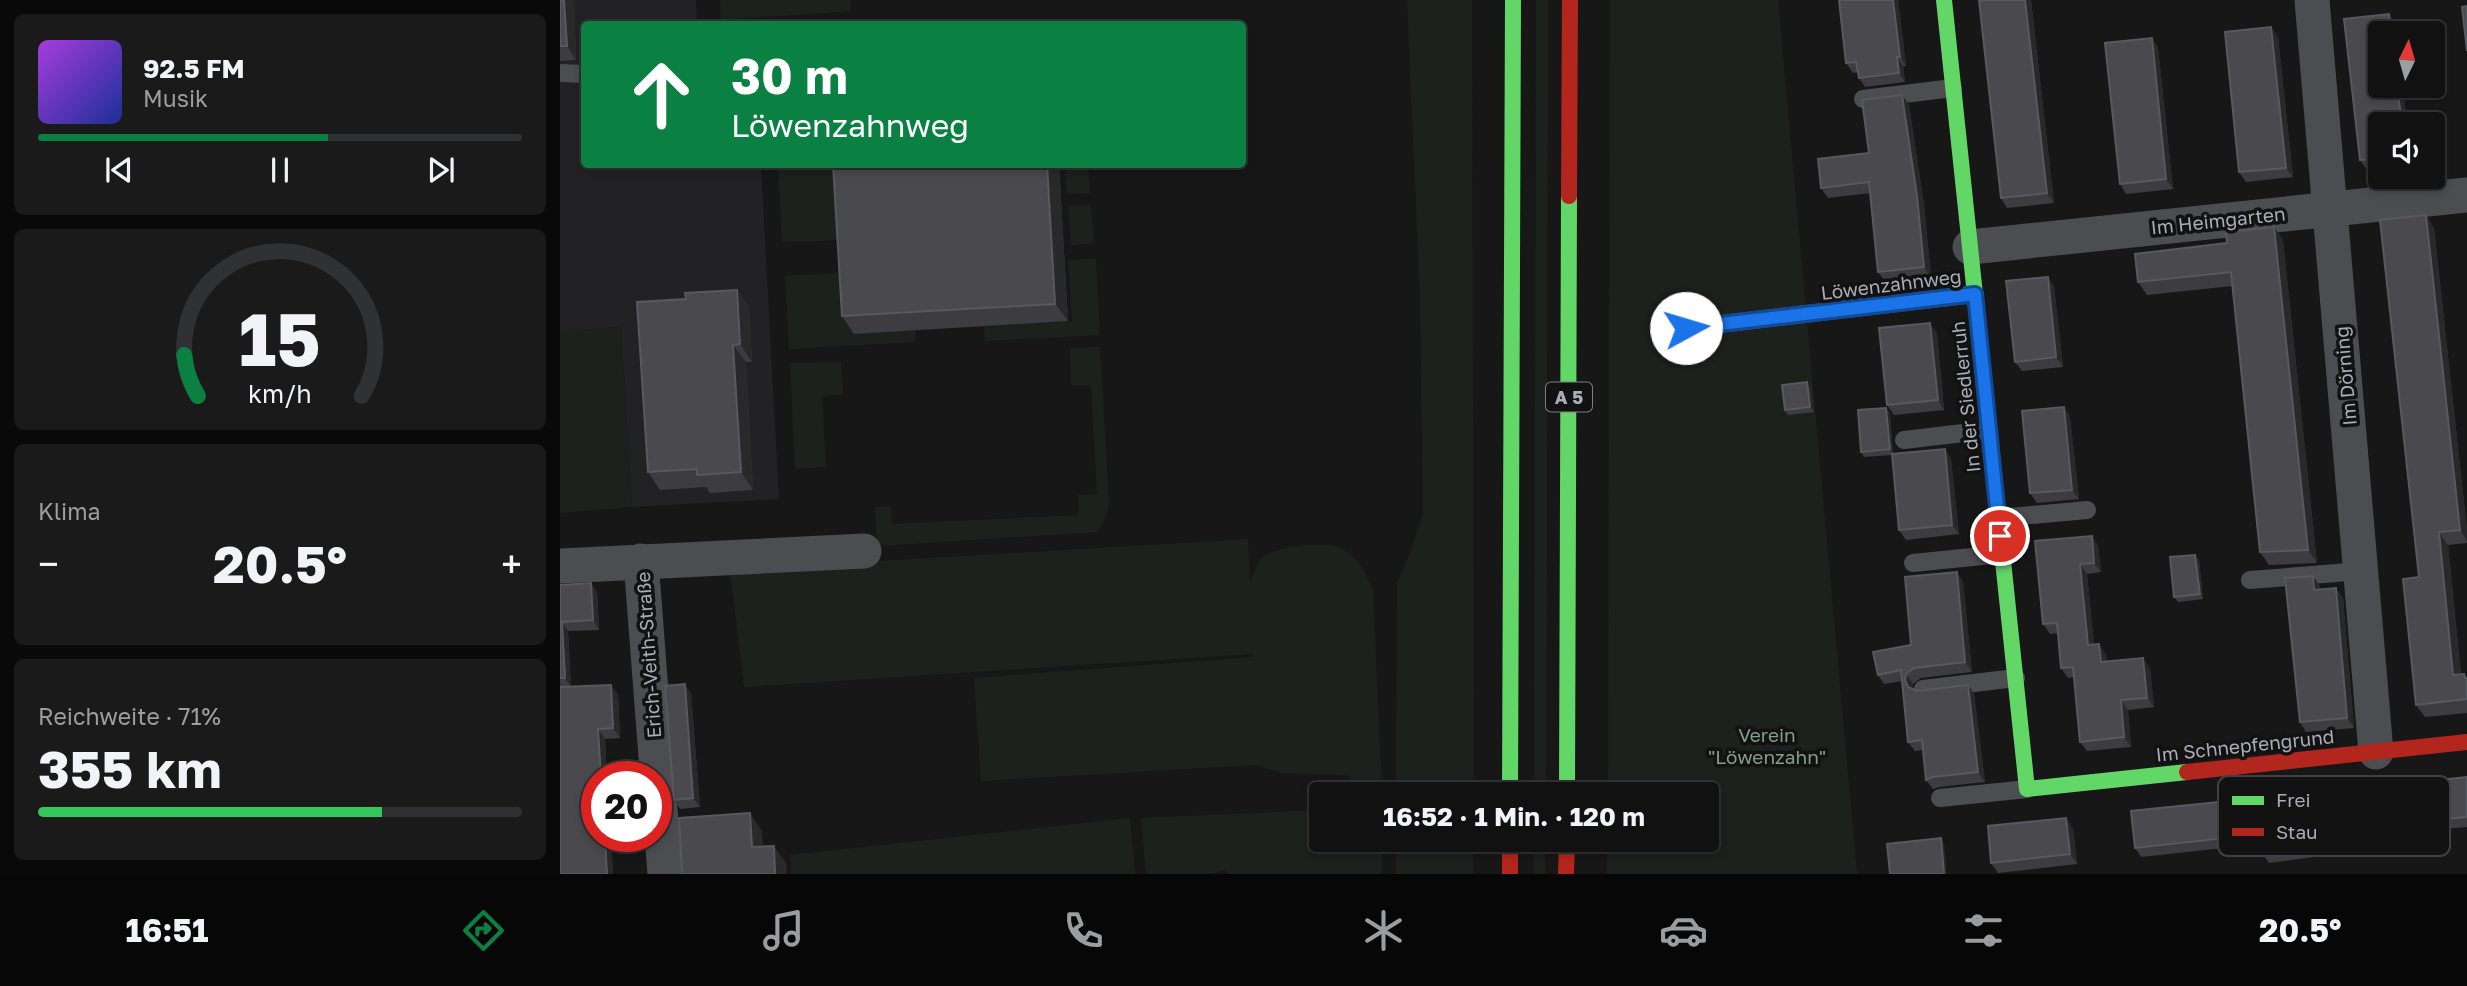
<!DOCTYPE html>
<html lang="de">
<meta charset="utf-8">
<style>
:root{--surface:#111112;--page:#1a1a1b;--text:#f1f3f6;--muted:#9c9d9f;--line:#303132;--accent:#0b8043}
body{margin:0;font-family:"Golos Text",sans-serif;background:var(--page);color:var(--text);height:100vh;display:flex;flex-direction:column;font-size:26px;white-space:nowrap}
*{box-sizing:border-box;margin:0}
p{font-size:23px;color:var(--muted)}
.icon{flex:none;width:38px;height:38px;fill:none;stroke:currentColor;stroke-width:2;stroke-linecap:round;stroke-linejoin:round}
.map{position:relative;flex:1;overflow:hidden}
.side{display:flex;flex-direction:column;gap:14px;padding:14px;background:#09090a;width:560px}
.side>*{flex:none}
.banner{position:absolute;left:21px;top:21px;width:665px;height:147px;border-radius:7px;box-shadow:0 4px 10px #0003,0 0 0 2px var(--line);background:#0b8043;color:#fff;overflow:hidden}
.needle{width:46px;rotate:5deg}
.buttons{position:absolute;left:1808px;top:21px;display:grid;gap:14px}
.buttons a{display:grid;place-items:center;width:77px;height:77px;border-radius:7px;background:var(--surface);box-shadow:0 4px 10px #0003,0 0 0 2px var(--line);font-size:35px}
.speed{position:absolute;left:21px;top:761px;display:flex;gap:14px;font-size:35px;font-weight:700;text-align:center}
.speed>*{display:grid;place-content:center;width:91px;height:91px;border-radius:50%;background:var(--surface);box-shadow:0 4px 10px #0003,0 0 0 2px var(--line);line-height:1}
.speed .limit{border:10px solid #d22;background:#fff;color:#111}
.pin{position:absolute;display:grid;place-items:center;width:60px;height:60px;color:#fff;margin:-30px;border:4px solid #fff;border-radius:50%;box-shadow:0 2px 7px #0007}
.me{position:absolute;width:77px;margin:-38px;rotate:84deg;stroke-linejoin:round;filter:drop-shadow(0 0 5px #0008)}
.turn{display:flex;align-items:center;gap:24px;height:147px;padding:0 35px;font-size:32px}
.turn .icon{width:91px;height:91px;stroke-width:2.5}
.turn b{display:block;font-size:49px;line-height:60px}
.big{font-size:52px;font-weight:700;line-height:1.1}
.side .card{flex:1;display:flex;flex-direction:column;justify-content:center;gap:10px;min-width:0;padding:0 24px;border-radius:10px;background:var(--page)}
.side .dial{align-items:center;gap:0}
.dial svg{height:182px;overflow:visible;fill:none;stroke:var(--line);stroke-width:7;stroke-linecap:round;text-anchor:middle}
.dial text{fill:var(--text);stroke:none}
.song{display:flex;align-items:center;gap:21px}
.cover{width:84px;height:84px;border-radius:10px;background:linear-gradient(135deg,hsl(280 70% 55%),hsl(230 70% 35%))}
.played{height:7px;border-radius:4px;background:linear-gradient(90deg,var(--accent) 60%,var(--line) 60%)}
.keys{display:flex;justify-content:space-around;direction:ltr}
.heat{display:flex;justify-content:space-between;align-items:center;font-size:38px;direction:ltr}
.charge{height:10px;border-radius:5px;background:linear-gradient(90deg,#34c759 71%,var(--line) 0)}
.trip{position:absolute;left:749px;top:782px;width:410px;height:70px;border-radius:7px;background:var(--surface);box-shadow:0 4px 10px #0003,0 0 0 2px var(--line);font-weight:700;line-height:70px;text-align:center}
.tabs{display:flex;height:112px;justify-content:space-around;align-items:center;background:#070707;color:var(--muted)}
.tabs .icon{width:49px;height:49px}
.tabs .current{color:var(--accent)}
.tabs b{font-size:32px;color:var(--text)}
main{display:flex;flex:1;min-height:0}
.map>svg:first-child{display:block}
.built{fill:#222224}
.green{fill:#1c211e}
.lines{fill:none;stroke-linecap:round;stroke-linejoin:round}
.lane{stroke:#4c4d50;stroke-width:18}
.street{stroke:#4c4d50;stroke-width:35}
.fast{stroke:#63d668;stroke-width:16}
.jam{stroke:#b3261e;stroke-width:16}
.wall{fill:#3d3d41}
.shaded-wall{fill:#29292b}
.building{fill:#49494e;stroke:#58595e;stroke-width:2}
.route-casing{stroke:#114b97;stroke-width:18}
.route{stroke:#1a73e8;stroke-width:12}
.labels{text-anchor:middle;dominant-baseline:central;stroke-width:7;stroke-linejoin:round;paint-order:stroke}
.shield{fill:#121213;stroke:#7c7e86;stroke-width:2}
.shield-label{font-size:18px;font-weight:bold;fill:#aaacb7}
.street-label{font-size:19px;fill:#aaacb7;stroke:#121213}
.park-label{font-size:19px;fill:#849f89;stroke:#121213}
.key{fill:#121213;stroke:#404044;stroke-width:2}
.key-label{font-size:19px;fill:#aaacb7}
</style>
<main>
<section class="side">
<div class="card">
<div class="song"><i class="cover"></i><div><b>92.5 FM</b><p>Musik</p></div></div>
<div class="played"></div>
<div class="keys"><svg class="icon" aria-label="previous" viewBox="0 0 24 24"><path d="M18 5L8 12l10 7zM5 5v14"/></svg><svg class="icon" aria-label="pause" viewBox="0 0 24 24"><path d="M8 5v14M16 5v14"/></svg><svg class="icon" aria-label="next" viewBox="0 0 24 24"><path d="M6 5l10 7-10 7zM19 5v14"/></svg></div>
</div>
<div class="card dial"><svg viewBox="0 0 100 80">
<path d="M14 69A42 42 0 1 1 86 69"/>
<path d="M14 69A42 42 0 0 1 8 51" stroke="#0b8043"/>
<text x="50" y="56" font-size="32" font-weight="700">15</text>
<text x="50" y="72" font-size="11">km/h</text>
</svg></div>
<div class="card"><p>Klima</p>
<div class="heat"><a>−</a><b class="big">20.5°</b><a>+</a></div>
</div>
<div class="card"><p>Reichweite · 71%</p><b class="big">355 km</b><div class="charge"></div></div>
</section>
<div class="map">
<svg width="1907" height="874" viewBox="0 0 1907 874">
<rect width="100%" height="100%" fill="#171718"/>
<!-- built -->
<path class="built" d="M0 0H136L137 24H24V164L201 165 219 499 72 507 61 327 0 331Z"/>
<!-- green -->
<path class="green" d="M160 0H290L291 11 161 20Z
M847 0H912L914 794H836L837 583 851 551 863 513 860 296Z
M976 0H988L986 794H974Z
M1050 0H1218L1297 874H1047V840H1146V794H1048Z
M218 165H281L285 240 222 242Z
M505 165H528L530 193 507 194Z
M531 205 534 243 511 245 508 206Z
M536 259 540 335 425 341 424 326 512 321 508 260Z
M279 273 281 297 355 327 356 342 229 349 225 276Z
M61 327 72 507 0 513V331Z
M540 347 549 502 546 518 538 532 317 546 315 507 331 506 332 524 519 515 518 495 537 494 531 385H511L510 348Z
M281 362 283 394 262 396 266 467 235 469 230 363Z
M688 539 690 583C693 575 696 565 702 558 712 547 767 540 781 548 798 557 807 574 813 591L822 794H791L789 775 722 773 694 765 421 781 414 678 693 657V654L184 687 170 570Z
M761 810V840H822V874H669L664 870 650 874H586L581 818Z
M570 818 575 874H231L230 855Z
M836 840H913V874H836Z
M974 840H985V874H974Z"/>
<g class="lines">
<!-- lane -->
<path class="lane" d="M0 73 24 74
M1303 99 1393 88
M1127 328 1415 294
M1344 440 1429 430
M1439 518 1527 510
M1353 563 1442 554
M1690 580 1801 571
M1363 689 1456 678
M1380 798 1467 789"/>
<!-- street -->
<path class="street" d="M1752 0 1816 752
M1410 247 1907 195
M81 561 105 874
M0 566 304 551"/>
<!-- fast -->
<path class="fast" d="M1384 0 1467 789 1627 772
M950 794 953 0
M1007 794 1009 196"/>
<!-- jam -->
<path class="jam" d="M1009 196 1010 0
M1627 772 1907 742
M950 840V874
M1006 874 1007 840"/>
</g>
<!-- wall -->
<path class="wall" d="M0 0H14L16 60 0 61Z
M1279 0H1338L1346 66H1343L1345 82 1305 87 1299 78 1298 72 1293 73 1286 63Z
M1419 0H1471L1494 203 1447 208 1441 198Z
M1829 14 1836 24 1837 33H1820V86H1843L1847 124H1820V169L1807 170 1800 160 1784 19Z
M1718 37 1733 177 1686 182 1679 172Z
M1592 38 1598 48 1613 189 1566 194 1560 184Z
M1342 95 1349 105 1364 205 1371 277 1325 281 1318 272 1310 193 1268 198 1261 188 1309 153Z
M273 164H499L508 321 294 334 282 316Z
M1714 227 1723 240 1757 563 1709 565 1700 552 1672 286 1587 295 1578 282 1667 243Z
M1874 228 1907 530V543L1888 545 1901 675 1904 674 1907 678V713L1865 717 1856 705 1859 577Z
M1494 286 1503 367 1462 371 1455 362Z
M177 290 189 307 192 362H186L193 490 150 493 146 487 100 490 88 472Z
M1377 333 1384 410 1334 415 1327 405Z
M1251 387 1254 412 1228 415 1225 410Z
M1504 407 1510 417 1519 499 1477 503 1470 493Z
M1330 413 1333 454 1391 459 1399 534 1346 540 1339 530 1332 455 1304 457 1301 452Z
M1475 541 1538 545 1541 572 1527 574 1534 645 1546 654 1547 661 1590 668 1594 707 1568 710 1571 747 1527 751 1520 742 1514 677 1508 678 1501 668 1498 633 1490 634 1483 624Z
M1635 555 1639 560 1643 599 1618 602 1614 597Z
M1753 576 1760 586V590L1783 598 1794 728 1746 732 1740 722Z
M1403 582 1412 672 1361 678 1353 684 1352 689 1357 691 1414 694 1425 782 1379 787 1373 789 1366 780 1363 750 1355 751 1348 742 1342 681 1324 684 1318 675 1351 645Z
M0 585 37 592 39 630 8 631 11 687 58 694 60 738 45 739 47 777H37V836H51L53 874H0Z
M131 693 140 807 120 809 114 800Z
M1907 777V827L1871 830 1865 821Z
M1796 788 1803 797 1807 839 1753 843 1754 857 1709 863 1702 853 1701 844 1581 857 1575 848Z
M1513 828 1517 864 1438 873 1431 863Z"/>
<!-- shaded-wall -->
<path class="shaded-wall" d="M4 0H14L16 60 7 46Z
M1333 0H1338L1346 66 1340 57Z
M1465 0H1471L1494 203 1487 193Z
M1829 14 1836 24 1837 33H1831Z
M1711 27 1718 37 1733 177 1726 168Z
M1592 38 1598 48 1613 189 1606 179Z
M1337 57 1343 66 1345 82 1339 73Z
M1837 86H1843L1847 124H1842Z
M1342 95 1349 105 1364 205 1371 277 1364 267Z
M487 164H499L508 321 495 304Z
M1866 215 1874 228 1907 530V541L1900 530Z
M1714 227 1723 240 1757 563 1748 550Z
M1488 277 1494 286 1503 367 1496 357Z
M177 290 189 307 192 362 180 344Z
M1370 323 1377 333 1384 410 1378 400Z
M173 345 186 362 193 490 181 472Z
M1247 382 1251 387 1254 412 1250 407Z
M1504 407 1510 417 1519 499 1512 490Z
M1326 408 1330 413 1333 454 1330 449Z
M1385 449 1391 459 1399 534 1392 525Z
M1879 532 1888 545 1902 688 1893 675Z
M1532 536 1538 545 1541 572 1534 563Z
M1635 555 1639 560 1643 599 1640 594Z
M1520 564 1527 574 1535 655 1528 645Z
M1397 572 1403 582 1412 672 1405 662Z
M1753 576 1760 586 1761 600 1754 590Z
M31 583 37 592 39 630 33 620Z
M1776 588 1783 598 1794 728 1787 718Z
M2 622 8 631 11 687 5 678Z
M1539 644 1546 654 1548 671 1541 662Z
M1583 658 1590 668 1594 707 1587 698Z
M1346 674 1353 684 1352 690 1348 687 1345 680Z
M125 684 131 693 140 807 133 798Z
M51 685 58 694 60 738 53 728Z
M1408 685 1414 694 1425 782 1418 772Z
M1561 700 1568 710 1571 747 1564 737Z
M38 729 45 739 47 777H41Z
M1796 788 1803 797 1807 839 1800 829Z
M190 813 202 831 204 864 192 847Z
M1506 818 1513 828 1517 864 1510 854Z
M1746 834 1753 843 1754 857 1747 847Z
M45 836H51L53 874H47Z
M1381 838 1384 843 1387 874H1384Z
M214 846 226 863 227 874H215Z"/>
<!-- building -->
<path class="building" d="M0 0H4L7 46H0Z
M1279 0H1333L1340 57H1337L1339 73 1299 78 1296 62 1286 63Z
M1419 0H1465L1487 193 1441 198Z
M1907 6V51L1902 7Z
M1829 14 1831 33H1820V86H1837L1842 124H1820V158L1800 160 1784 19Z
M1711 27 1726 168 1679 172 1665 32Z
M1592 38 1606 179 1560 184 1545 43Z
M1342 95 1357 196 1364 267 1318 272 1309 182 1261 188 1258 159 1309 153 1302 100Z
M273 164H487L495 304 282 316Z
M1866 215 1900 530 1879 532 1893 675 1904 674 1905 678H1907V699L1856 705 1843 579 1859 577 1820 220Z
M1714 227 1748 550 1700 552 1671 272 1578 282 1575 254 1667 243 1666 232Z
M1488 277 1496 357 1455 362 1446 281Z
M177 290 180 344 173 345 181 472 137 475V469L88 472 77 302 126 299 125 293Z
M1370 323 1378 400 1327 405 1319 328Z
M1247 382 1250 407 1225 410 1222 385Z
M1504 407 1512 490 1470 493 1462 411Z
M1326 408 1330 449 1301 452 1298 410Z
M1385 449 1392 525 1339 530 1332 454Z
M1532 536 1534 563 1520 564 1528 645 1539 644 1541 662 1583 658 1587 698 1561 700 1564 737 1520 742 1513 667 1501 668 1497 623 1483 624 1475 541Z
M1635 555 1640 594 1614 597 1610 557Z
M1397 572 1405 662 1354 668 1346 674 1345 680 1348 687 1357 691 1408 685 1418 772 1372 777 1366 780 1362 740 1348 742 1341 670 1318 675 1313 652 1351 645 1345 577Z
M1753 576 1754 590 1776 588 1787 718 1740 722 1725 578Z
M31 583 33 620 2 622 5 678H0V585Z
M125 684 133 798 114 800 105 686Z
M51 685 53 728 38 729 41 777H37V836H45L47 874H0V687Z
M1907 777V817L1865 821 1861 782Z
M1796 788 1800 829 1746 834 1747 847 1702 853 1700 834 1575 848 1571 811Z
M190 813 192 847 214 846 215 874H122L119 818Z
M1506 818 1510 854 1431 863 1428 826Z
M1381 838 1384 874H1330L1327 844Z"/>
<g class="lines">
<!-- route casing -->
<g class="route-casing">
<path id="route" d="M1126 328 1415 294 1440 536"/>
</g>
<!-- route -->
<use href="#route" class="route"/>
</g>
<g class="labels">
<!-- shield labels -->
<rect class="shield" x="986" y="382.5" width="46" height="29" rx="5"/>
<g class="shield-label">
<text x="1009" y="397">A 5</text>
</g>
<!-- street labels -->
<g class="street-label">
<text transform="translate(1658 220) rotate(-6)">Im Heimgarten</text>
<text transform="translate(1331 284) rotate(-7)">Löwenzahnweg</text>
<text transform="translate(1785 376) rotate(-95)">Im Dörning</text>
<text transform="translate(1405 397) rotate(-96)">In der Siedlerruh</text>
<text transform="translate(88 655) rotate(-94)">Erich-Veith-Straße</text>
<text transform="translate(1685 745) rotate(-6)">Im Schnepfengrund</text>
</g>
<!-- park labels -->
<g class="park-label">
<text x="1207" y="734">Verein<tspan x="1207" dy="22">"Löwenzahn"</tspan></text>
</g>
</g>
<!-- legend -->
<rect x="1658" y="776" width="232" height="80" rx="10" class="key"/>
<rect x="1672" y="796" width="32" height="9" fill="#63d668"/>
<rect x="1672" y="828" width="32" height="8" fill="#b3261e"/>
<g class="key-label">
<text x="1716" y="807">Frei</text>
<text x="1716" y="839">Stau</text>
</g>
</svg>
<div class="buttons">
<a><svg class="needle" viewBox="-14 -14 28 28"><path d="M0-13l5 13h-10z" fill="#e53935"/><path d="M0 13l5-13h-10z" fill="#9c9d9f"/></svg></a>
<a><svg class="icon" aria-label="sound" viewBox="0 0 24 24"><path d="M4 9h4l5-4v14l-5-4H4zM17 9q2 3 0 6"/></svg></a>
</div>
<div class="speed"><div class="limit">20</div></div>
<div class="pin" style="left:1440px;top:536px;background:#d93025"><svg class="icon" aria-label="arrive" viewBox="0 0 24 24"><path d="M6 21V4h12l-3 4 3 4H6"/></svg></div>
<svg class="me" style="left:1126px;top:328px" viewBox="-20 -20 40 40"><circle r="19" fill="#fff"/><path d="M0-13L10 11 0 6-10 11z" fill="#1a73e8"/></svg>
<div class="trip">16:52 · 1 Min. · 120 m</div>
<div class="banner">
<div class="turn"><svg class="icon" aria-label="ahead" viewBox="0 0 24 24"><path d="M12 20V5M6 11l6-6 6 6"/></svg><div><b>30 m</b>Löwenzahnweg</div></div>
</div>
</div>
</main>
<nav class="tabs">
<b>16:51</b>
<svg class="icon current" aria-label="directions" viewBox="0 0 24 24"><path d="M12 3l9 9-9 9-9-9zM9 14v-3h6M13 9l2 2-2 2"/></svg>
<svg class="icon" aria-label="music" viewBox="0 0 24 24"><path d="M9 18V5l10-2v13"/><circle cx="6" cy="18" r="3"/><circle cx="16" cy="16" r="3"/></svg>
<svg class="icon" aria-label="phone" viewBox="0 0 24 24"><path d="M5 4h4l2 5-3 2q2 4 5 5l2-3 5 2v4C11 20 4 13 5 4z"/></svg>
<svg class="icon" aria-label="climate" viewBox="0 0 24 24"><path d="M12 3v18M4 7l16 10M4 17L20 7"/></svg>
<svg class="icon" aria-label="car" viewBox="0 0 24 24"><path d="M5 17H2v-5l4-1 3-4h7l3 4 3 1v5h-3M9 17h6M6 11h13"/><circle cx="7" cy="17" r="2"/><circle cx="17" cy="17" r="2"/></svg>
<svg class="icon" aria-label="filters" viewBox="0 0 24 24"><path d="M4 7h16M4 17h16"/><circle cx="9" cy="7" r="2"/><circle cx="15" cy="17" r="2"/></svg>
<b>20.5°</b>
</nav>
